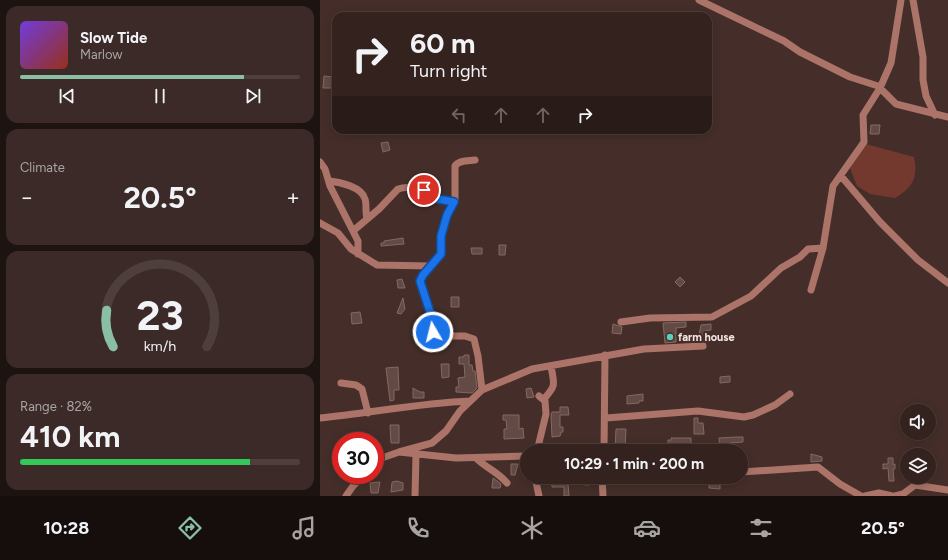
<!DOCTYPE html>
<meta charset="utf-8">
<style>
:root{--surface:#34221f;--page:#3c2a28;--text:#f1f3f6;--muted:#a9a4a4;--line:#4e3f3d;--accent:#8abfa5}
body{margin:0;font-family:Figtree,sans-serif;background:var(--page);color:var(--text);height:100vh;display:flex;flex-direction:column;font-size:15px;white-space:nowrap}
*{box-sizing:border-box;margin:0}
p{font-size:13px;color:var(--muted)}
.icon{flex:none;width:22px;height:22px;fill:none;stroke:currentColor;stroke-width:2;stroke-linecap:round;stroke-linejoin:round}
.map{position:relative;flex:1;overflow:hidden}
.side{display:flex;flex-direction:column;gap:6px;padding:6px;background:#1d1311;width:320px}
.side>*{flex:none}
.banner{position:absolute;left:12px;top:12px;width:380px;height:122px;border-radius:12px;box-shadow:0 2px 10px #0003,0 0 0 1px var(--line);background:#34221f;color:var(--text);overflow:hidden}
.controls{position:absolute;left:580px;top:404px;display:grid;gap:8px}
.controls a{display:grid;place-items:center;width:36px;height:36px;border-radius:50%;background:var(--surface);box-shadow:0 2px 10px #0003,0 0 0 1px var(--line);font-size:20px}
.speed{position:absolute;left:12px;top:432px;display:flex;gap:8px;font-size:20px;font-weight:700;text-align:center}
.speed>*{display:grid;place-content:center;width:52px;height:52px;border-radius:50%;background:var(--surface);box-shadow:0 2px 10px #0003,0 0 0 1px var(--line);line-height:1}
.speed .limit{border:6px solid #d22;background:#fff;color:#111}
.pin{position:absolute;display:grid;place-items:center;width:34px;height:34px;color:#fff;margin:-17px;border:2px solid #fff;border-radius:50%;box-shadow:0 1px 4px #0007}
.me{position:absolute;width:44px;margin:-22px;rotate:352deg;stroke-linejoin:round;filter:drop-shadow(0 0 3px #0008)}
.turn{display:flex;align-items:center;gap:14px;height:84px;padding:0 12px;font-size:18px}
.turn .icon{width:52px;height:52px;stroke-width:2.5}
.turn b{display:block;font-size:28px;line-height:34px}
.lanes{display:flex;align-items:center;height:38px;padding:0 12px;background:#0003;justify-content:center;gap:20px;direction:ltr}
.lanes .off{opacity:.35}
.big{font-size:30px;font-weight:700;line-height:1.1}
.side .widget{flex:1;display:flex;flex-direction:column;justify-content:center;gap:6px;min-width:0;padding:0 14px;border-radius:12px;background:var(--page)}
.side .dial{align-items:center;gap:0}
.dial svg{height:104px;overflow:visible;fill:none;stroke:var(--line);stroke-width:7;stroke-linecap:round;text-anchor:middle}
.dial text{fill:var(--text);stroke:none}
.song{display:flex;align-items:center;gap:12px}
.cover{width:48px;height:48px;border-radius:6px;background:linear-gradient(135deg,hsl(260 70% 55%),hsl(10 70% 35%))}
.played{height:4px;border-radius:2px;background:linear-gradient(90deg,var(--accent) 80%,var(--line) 80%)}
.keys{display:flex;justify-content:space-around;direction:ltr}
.heat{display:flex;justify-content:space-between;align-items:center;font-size:22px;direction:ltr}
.charge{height:6px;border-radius:3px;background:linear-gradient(90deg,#34c759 82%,var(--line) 0)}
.trip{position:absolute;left:200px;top:444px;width:228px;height:40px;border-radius:20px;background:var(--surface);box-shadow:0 2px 10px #0003,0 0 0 1px var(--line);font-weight:700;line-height:40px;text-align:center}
.dock{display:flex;height:64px;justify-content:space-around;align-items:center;background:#150e0c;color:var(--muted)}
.dock .icon{width:28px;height:28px}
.dock .current{color:var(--accent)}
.dock b{font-size:18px;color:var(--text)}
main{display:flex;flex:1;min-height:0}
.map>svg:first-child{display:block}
.green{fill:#73392e}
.building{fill:#634a45;stroke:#846963}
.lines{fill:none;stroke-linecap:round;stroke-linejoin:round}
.minor{stroke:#ac7468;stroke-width:7}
.route-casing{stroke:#114b97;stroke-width:10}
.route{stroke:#1a73e8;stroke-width:7}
.poi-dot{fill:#5acebd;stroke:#452e29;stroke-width:1.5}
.labels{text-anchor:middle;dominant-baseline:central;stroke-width:4;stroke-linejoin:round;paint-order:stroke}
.poi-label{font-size:11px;font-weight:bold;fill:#f6e6e3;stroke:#452e29;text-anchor:start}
</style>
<main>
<section class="side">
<div class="widget">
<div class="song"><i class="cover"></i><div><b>Slow Tide</b><p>Marlow</p></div></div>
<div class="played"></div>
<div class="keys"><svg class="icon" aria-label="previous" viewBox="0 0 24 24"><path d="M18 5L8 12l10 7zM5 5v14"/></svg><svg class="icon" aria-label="pause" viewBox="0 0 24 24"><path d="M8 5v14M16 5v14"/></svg><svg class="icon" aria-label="next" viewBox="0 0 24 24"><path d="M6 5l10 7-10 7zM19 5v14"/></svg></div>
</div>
<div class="widget"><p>Climate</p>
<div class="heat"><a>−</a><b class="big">20.5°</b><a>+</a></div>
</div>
<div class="widget dial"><svg viewBox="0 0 100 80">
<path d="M14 69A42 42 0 1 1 86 69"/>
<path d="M14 69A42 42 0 0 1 9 41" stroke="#8abfa5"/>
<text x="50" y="56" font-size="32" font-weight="700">23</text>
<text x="50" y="72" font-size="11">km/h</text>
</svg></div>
<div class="widget"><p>Range · 82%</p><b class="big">410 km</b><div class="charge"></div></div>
</section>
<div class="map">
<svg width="628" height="496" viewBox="0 0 628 496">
<rect width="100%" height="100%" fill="#452e29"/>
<!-- green -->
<path class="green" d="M546 144 594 157C598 178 593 187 575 198L550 194 537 186 530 168Z"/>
<!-- building -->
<path class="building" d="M4 76 13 77 12 88H3Z
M551 125H560L559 134H550Z
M68 142 70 150 63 152 61 143Z
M83 238 84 244 61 246V243H64V241Z
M179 245H186L185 255H179Z
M151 248H162V254H152Z
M360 277 365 282 360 287 355 282Z
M82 279 85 288H78L77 280Z
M131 297H139V307H131Z
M83 298 85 309 81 314 77 313Z
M40 312 42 323 32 324 31 313Z
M366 322V327L356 328V342L345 343 343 323Z
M293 324 302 327 301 334 292 333Z
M391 324V330L385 331 386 336 379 335 381 325Z
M144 355H149V365H152L153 371H155L157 388 152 393 136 392V387H139L138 378 145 377 144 364H139V357H144Z
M121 364H129V377L122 378Z
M78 367 79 390H74V400L70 401 66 368Z
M410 376V382L400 383V377Z
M93 388 100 392H104V398H93Z
M211 388 214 397 207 398 206 389Z
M323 394V401H319V403L307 404V396Z
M240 407H248L249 415H240V427H243V432H241L240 436 232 437 231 416 232 412H240Z
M183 415H199V429L203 428 204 438 184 439V429H187L186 420H183Z
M374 418H378V423H383L384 434H374Z
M70 425H79V443H71Z
M296 429H306L305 451H295Z
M416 437H423V442L410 443 412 451H400L399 438Z
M351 438H371V451H360V445H348V440H352Z
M491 454 502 457V461L491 462Z
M568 458H573V465L575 464V469H573L574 481H569L568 468 563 469V464H568Z
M191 464H198L195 475H191Z
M232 477H244V484L248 483 249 496H244V487H232Z
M253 477H269V485L253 484Z
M173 478 181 484 180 488H172Z
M77 481 83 483V490L71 492 72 482Z
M60 482 58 493H51L50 483Z
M389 483 400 484V489L389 488Z"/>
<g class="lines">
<!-- minor -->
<path class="minor" d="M379 0 464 41 480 52 530 77 558 86 576 104 628 117
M593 0 603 57V80L606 96 615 115
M155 160C148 161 139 160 135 166V200L127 215 121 236V254L103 275 100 281 110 312 115 335 119 336H145L154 339 158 356 162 390
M0 162 5 169 10 186 38 241V254
M521 176 560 222 598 260 628 283
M9 181C20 182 42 187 45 199 47 205 45 212 47 218
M0 223 18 233 31 249 57 265 111 266
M33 231 59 209 78 189C93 184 105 192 118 199 122 201 129 201 134 202
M491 290 503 248 513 186 544 142 543 115 560 88 571 63 581 0
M301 322 330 318 392 317 431 296 461 268 480 257 488 249 503 248
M21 383 36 385 42 389 48 413
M224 399C237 384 234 385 231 366
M0 418C50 413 100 403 150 401
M286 418 378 411 424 417 433 415 455 405 470 394
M217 451 226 414 225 401 219 396
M245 451 265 448 284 447
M284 451 285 355
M79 452 112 443 126 431 140 411 162 390 212 369 324 349 383 346
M156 458C166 468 178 472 187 483
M55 465 62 458 79 452 136 458 207 456
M421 472 498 467 520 484 541 496
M215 477 219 496
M282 477 283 496
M26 496 33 486 44 475
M95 496 96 454
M545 496 559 493 572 496
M575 496 583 494 595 485 628 490"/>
</g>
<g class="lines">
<!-- route casing -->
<g class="route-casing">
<path id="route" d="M104 190 118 199 134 202 127 215 121 236V254L103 275 100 281 110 312 113 332"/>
</g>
<!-- route -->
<use href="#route" class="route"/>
</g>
<!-- markers -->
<circle class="poi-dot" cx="350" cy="337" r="4"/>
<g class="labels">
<!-- poi labels -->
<g class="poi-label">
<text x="358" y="337">farm house</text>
</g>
</g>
</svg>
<div class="controls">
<a><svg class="icon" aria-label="sound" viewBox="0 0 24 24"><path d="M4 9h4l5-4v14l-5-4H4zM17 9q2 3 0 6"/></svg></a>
<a><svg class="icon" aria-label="layers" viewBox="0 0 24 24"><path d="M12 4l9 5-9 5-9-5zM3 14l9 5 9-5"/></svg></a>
</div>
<div class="speed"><div class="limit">30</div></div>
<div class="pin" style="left:104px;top:190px;background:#d93025"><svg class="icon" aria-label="arrive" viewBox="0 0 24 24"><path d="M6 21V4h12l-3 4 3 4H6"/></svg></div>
<svg class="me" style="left:113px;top:332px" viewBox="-20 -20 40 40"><circle r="17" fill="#1a73e8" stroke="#fff" stroke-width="3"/><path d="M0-11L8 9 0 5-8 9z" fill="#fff"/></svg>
<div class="trip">10:29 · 1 min · 200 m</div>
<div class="banner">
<div class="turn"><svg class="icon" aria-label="right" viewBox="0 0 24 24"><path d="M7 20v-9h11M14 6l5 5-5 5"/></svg><div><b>60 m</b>Turn right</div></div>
<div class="lanes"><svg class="icon off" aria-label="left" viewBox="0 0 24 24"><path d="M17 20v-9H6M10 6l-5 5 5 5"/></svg><svg class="icon off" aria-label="ahead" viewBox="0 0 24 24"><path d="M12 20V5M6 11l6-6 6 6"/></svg><svg class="icon off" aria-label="ahead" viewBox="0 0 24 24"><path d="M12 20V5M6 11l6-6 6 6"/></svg><svg class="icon" aria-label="right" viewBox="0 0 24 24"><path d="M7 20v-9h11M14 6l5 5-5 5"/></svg></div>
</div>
</div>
</main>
<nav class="dock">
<b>10:28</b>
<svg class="icon current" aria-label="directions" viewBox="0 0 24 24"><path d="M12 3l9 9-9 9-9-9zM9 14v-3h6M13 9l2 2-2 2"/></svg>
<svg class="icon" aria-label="music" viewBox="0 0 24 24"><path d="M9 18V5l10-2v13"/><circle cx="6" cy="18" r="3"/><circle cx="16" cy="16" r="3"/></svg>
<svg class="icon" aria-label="phone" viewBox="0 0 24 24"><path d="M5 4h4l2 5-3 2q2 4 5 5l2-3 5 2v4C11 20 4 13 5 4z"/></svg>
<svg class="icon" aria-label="climate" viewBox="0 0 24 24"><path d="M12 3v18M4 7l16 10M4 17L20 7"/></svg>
<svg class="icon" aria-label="car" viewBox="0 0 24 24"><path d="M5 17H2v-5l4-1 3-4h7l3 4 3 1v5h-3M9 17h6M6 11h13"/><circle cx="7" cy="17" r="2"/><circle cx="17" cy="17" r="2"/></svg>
<svg class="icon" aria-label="filters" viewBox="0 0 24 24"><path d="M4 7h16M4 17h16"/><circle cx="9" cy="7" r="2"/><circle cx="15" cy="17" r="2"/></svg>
<b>20.5°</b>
</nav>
